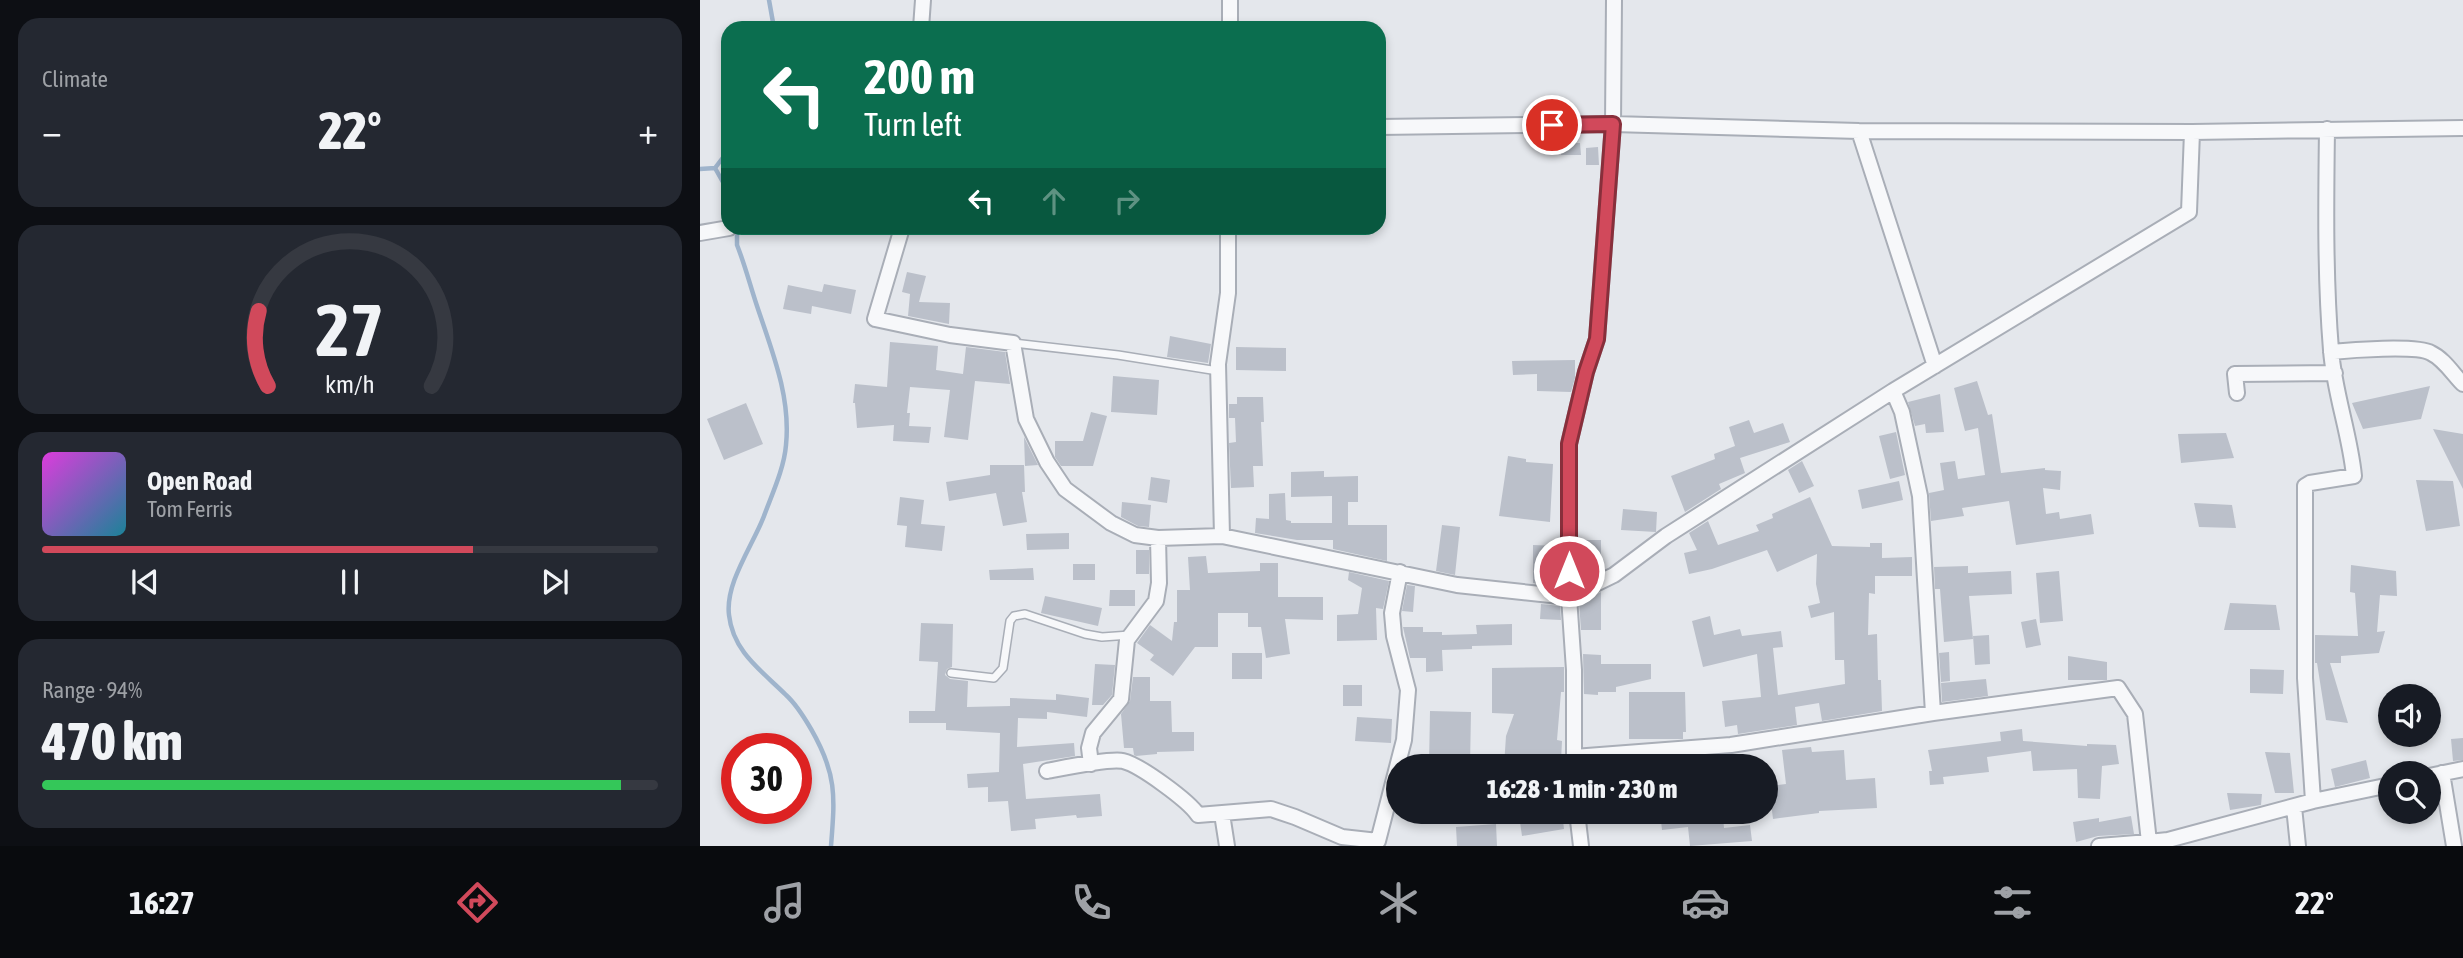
<!DOCTYPE html>
<meta charset="utf-8">
<style>
:root{--surface:#171b24;--page:#242831;--text:#f1f3f6;--muted:#9ea1a6;--line:#363941;--accent:#d1495b}
body{margin:0;font-family:"Asap Condensed",sans-serif;background:var(--page);color:var(--text);height:100vh;display:flex;flex-direction:column;font-size:26px;white-space:nowrap}
*{box-sizing:border-box;margin:0}
p{font-size:23px;color:var(--muted)}
.icon{flex:none;width:38px;height:38px;fill:none;stroke:currentColor;stroke-width:2;stroke-linecap:round;stroke-linejoin:round}
.map{position:relative;flex:1;overflow:hidden}
.drawer{display:flex;flex-direction:column;gap:18px;padding:18px;background:#0d0f14;width:700px}
.drawer>*{flex:none}
.hud{position:absolute;left:21px;top:21px;width:665px;height:214px;border-radius:21px;box-shadow:0 4px 10px #0003;background:#0b6e4f;color:#fff;overflow:hidden}
.buttons{position:absolute;left:1678px;top:684px;display:grid;gap:14px}
.buttons a{display:grid;place-items:center;width:63px;height:63px;border-radius:50%;background:var(--surface);box-shadow:0 4px 10px #0003;font-size:35px}
.speed{position:absolute;left:21px;top:733px;display:flex;gap:14px;font-size:35px;font-weight:700;text-align:center}
.speed>*{display:grid;place-content:center;width:91px;height:91px;border-radius:50%;background:var(--surface);box-shadow:0 4px 10px #0003;line-height:1}
.speed .limit{border:10px solid #d22;background:#fff;color:#111}
.pin{position:absolute;display:grid;place-items:center;width:60px;height:60px;color:#fff;margin:-30px;border:4px solid #fff;border-radius:50%;box-shadow:0 2px 7px #0007}
.me{position:absolute;width:77px;margin:-38px;rotate:0deg;stroke-linejoin:round;filter:drop-shadow(0 0 5px #0008)}
.turn{display:flex;align-items:center;gap:24px;height:147px;padding:0 28px;font-size:32px}
.turn .icon{width:91px;height:91px;stroke-width:2.5}
.turn b{display:block;font-size:49px;line-height:60px}
.lanes{display:flex;align-items:center;height:66px;padding:0 28px;background:#0003;justify-content:center;gap:35px;direction:ltr}
.lanes .off{opacity:.35}
.big{font-size:52px;font-weight:800;line-height:1.1}
.drawer .widget{flex:1;display:flex;flex-direction:column;justify-content:center;gap:10px;min-width:0;padding:0 24px;border-radius:21px;background:var(--page)}
.drawer .dial{align-items:center;gap:0}
.dial svg{height:182px;overflow:visible;fill:none;stroke:var(--line);stroke-width:7;stroke-linecap:round;text-anchor:middle}
.dial text{fill:var(--text);stroke:none}
.song{display:flex;align-items:center;gap:21px}
.cover{width:84px;height:84px;border-radius:10px;background:linear-gradient(135deg,hsl(300 70% 55%),hsl(190 70% 35%))}
.played{height:7px;border-radius:4px;background:linear-gradient(90deg,var(--accent) 70%,var(--line) 70%)}
.keys{display:flex;justify-content:space-around;direction:ltr}
.heat{display:flex;justify-content:space-between;align-items:center;font-size:38px;direction:ltr}
.charge{height:10px;border-radius:5px;background:linear-gradient(90deg,#34c759 94%,var(--line) 0)}
.trip{position:absolute;left:686px;top:754px;width:392px;height:70px;border-radius:35px;background:var(--surface);box-shadow:0 4px 10px #0003;font-weight:800;line-height:70px;text-align:center}
.dock{display:flex;height:112px;justify-content:space-around;align-items:center;background:#090b0e;color:var(--muted)}
.dock .icon{width:49px;height:49px}
.dock .on{color:var(--accent)}
.dock b{font-size:32px;color:var(--text)}
main{display:flex;flex:1;min-height:0}
.map>svg:first-child{display:block}
.lines{fill:none;stroke-linecap:round;stroke-linejoin:round}
.stream{stroke:#9fb4cc;stroke-width:4.5}
.building{fill:#bbc0ca}
.service-casing{stroke:#a9aeb7;stroke-width:10}
.minor-casing{stroke:#a9aeb7;stroke-width:18}
.service{stroke:#f7f8fa;stroke-width:7}
.minor{stroke:#f7f8fa;stroke-width:14}
.route-casing{stroke:#882f3b;stroke-width:18}
.route{stroke:#d1495b;stroke-width:12}
</style>
<main>
<section class="drawer">
<div class="widget"><p>Climate</p>
<div class="heat"><a>−</a><b class="big">22°</b><a>+</a></div>
</div>
<div class="widget dial"><svg viewBox="0 0 100 80">
<path d="M14 69A42 42 0 1 1 86 69"/>
<path d="M14 69A42 42 0 0 1 10 36" stroke="#d1495b"/>
<text x="50" y="56" font-size="32" font-weight="700">27</text>
<text x="50" y="72" font-size="11">km/h</text>
</svg></div>
<div class="widget">
<div class="song"><i class="cover"></i><div><b>Open Road</b><p>Tom Ferris</p></div></div>
<div class="played"></div>
<div class="keys"><svg class="icon" aria-label="previous" viewBox="0 0 24 24"><path d="M18 5L8 12l10 7zM5 5v14"/></svg><svg class="icon" aria-label="pause" viewBox="0 0 24 24"><path d="M8 5v14M16 5v14"/></svg><svg class="icon" aria-label="next" viewBox="0 0 24 24"><path d="M6 5l10 7-10 7zM19 5v14"/></svg></div>
</div>
<div class="widget"><p>Range · 94%</p><b class="big">470 km</b><div class="charge"></div></div>
</section>
<div class="map">
<svg width="1763" height="846" viewBox="0 0 1763 846">
<rect width="100%" height="100%" fill="#e4e7ec"/>
<g class="lines">
<!-- stream -->
<path class="stream" d="M69 0 74 28
M15 168 28 191
M0 169 15 168 28 151
M37 228V245C45 265 50 285 57 306 72 351 91 397 86 445 84 469 72 494 64 516 53 545 25 583 29 615 33 652 62 671 86 695 96 704 104 717 111 729 137 774 135 796 131 846"/>
</g>
<!-- building -->
<path class="building" d="M861 143H880L881 155H861Z
M898 147 899 165H886V148Z
M207 272 226 276 219 302 250 303 249 324 208 316 210 294 202 292Z
M124 284 156 290 151 314 112 306 111 314 83 309 88 285 122 292Z
M470 336 511 344 508 363 467 357Z
M190 342 238 346 236 370 263 374 266 347 305 352 310 384 275 381 268 440 244 437 250 390 210 387 207 413H210L209 426 231 427 229 443 193 441 194 425 157 428 155 403H153L155 384 187 387Z
M536 347 586 348V371L536 370Z
M875 360V378L871 392 837 391V374L813 375 812 361Z
M413 376 459 380 457 415 411 412Z
M1277 381 1288 415 1292 414 1301 473 1345 468V470L1361 471 1360 490 1343 488 1346 514 1359 512 1360 519 1391 514 1394 534 1316 545 1309 501 1262 508 1264 516 1231 521 1229 493 1244 490 1240 463 1255 461 1258 479 1285 475 1278 428 1265 431 1254 388Z
M1730 386 1721 419 1663 429 1652 403Z
M1240 394 1244 432 1226 433 1225 424 1215 426 1208 402Z
M537 397H563L564 422H561L563 466H553L554 487 531 488 529 443 536 442 535 418H529V404H537Z
M46 403 63 444 24 460 7 419Z
M391 412 407 416 393 466H361L355 457V441H383Z
M1049 420 1054 433 1083 423 1090 442 1040 458 1045 473 1019 484 1021 489 985 512 971 476 1015 459 1014 454 1035 446 1029 427Z
M1733 429 1763 434V489Z
M1196 432 1205 475 1190 479 1179 436Z
M1526 433 1534 458 1481 463 1478 434Z
M324 437 338 465 325 466Z
M808 456 826 459V462L853 464 850 522 799 516Z
M1102 461 1114 486 1099 493 1088 470Z
M290 465H324L325 492H322L327 522 303 526 296 493 249 501 246 482 290 475Z
M624 471V477L658 476V502H648V525H687V561L633 549V540H597L555 533 556 518 569 519V494L585 493 586 520 591 521V523H632V496L591 497V472Z
M451 477 470 480 467 503 448 500Z
M1716 480 1753 481 1760 526 1726 531Z
M1199 481 1203 500 1162 509 1158 490Z
M200 497 224 500 221 524 245 526 242 551 205 547 207 526 197 525Z
M1110 497 1132 546 1170 547V543H1182V558L1212 557V576H1175V594L1169 593 1168 635 1177 634 1178 680H1181L1182 711 1122 721 1119 703 1095 707 1097 725 1038 734 1037 725 1025 727 1022 701 1061 697 1057 654 1003 667 992 621 1010 616 1014 635 1040 629 1042 636 1081 631 1083 647 1073 648 1078 695 1145 684 1144 660H1135L1134 612 1111 618 1108 606 1120 603 1116 584 1117 554 1077 572 1067 550 1012 569 989 574 984 553 997 550 989 533 1008 521 1018 545 1059 531 1056 525 1073 518 1072 514Z
M422 502 451 505 449 527 438 526 421 517Z
M1494 503 1532 505 1536 528 1499 527Z
M923 509 957 512 956 532 921 530Z
M742 525 760 527 755 575 736 571Z
M369 533V549L327 550 326 534Z
M881 540H901V571L889 576H881Z
M833 545 858 546V586L833 583Z
M436 550H449V574H436Z
M506 556 508 573 560 571V563H578V597H623V620L585 619 590 654 566 658 561 627H548V613H518V647H495L473 676 450 660 454 655 437 643 450 625 472 641 474 622H477V590H490L488 557Z
M373 564H395V580H373Z
M1651 565 1696 571 1697 596 1680 595 1677 632 1685 631 1679 653 1641 656V663H1630L1648 723 1626 720 1617 663H1615V635L1658 636 1655 593 1650 592Z
M1268 566V573L1311 571 1312 594 1269 596 1273 639 1244 642 1240 589H1235L1234 567Z
M333 568 334 580H290L289 570Z
M1359 571 1363 621 1340 623 1336 573Z
M649 572 689 581 683 609 676 608 677 640 637 641V615L658 614 662 588 648 580Z
M707 585 715 586 713 612 702 611Z
M410 590H435V606H409Z
M901 592V630H881L879 603 888 601V598Z
M345 596 402 608 398 626 341 613Z
M1530 603 1576 605 1580 630H1524Z
M841 604 860 606 861 620 840 619Z
M1336 619 1341 645 1326 648 1321 622Z
M221 623 253 624 252 667 247 669 245 675 250 679 268 681 267 707 310 706V698L356 700V694L389 698 387 717 347 712V719L318 718 317 747 374 743 375 756 323 764 326 799 400 794 402 816 377 818 376 815 335 819 336 829 311 831 308 801 288 802V787L268 788 267 774 299 772 300 733 246 730V723H209V711H235L238 662 219 661Z
M812 624V645L772 646V649L742 650 743 671 726 672V658H710L703 627H723V632H742V635L777 634 776 625Z
M1289 635 1290 664 1275 665 1273 636Z
M1249 652 1250 681 1241 682 1239 653Z
M532 653H562V679H532Z
M883 654 901 655V664H951V679L916 687V692H898V695L884 694Z
M1368 656 1407 662V680H1368Z
M395 664 415 665 412 695 403 705H392Z
M864 667V692H861L857 740 862 741 861 761 820 759V766H804L806 736 814 714 792 713V668Z
M1550 669 1584 670 1583 694 1550 693Z
M433 677H450V701H471L472 732H494V751L457 752V754L436 756 434 755 433 748H424L421 714 430 701Z
M1286 679 1288 696 1242 702 1241 683Z
M643 685H662V706H643Z
M929 692H985L986 732H983V739H929Z
M730 711 771 712 770 766H729Z
M657 717 692 719 691 743 655 741Z
M1322 729 1323 741 1387 746V744L1416 745 1419 764 1402 766 1400 799 1378 798 1377 769 1333 771 1331 751 1287 757 1289 772 1243 777 1244 784 1230 785 1229 771H1232L1228 750 1301 741 1300 732Z
M1763 738V760L1753 761 1751 739Z
M1111 747 1112 752 1144 750 1146 780 1175 778 1177 808 1119 811V813L1073 819 1069 786 1086 784 1082 750Z
M1565 752 1590 753 1594 793H1575Z
M985 758V766H965V760Z
M1666 760 1670 778 1635 787 1631 769Z
M1527 793 1562 794 1561 805 1530 810Z
M836 812H862L864 829 822 836 819 815Z
M960 812H1005L1006 818 1023 816 1024 828 1050 825 1052 841 990 846 988 827 962 830Z
M1431 816 1434 834 1398 836 1376 842 1373 822 1399 818V822Z
M796 824 797 846H757L756 827Z"/>
<g class="lines">
<!-- service casing -->
<g class="service-casing">
<path id="service" d="M313 343 418 355 518 371
M251 673 294 678 303 668 310 621 314 616 325 614 385 634 402 637 430 635"/>
</g>
<!-- minor casing -->
<g class="minor-casing">
<path id="minor" d="M530 0V28
M221 28 223 0
M679 127 913 124 1159 131 1492 132 1763 128
M1159 131 1235 366
M202 228 175 319 250 335 313 343 326 419 347 462 365 489 411 523 435 535 458 538 522 536 757 585 869 597 914 575 966 536 1193 391 1489 212 1492 132
M0 233 29 228
M1631 352C1650 350 1717 345 1731 353 1744 359 1753 374 1763 384
M1193 391 1202 412 1220 496 1233 713
M1537 393 1535 374 1635 373
M522 536 518 364 528 293V228
M874 757 1031 745 1233 713 1418 688 1435 714 1449 842 1468 840 1613 801 1690 785
M391 764 389 748 393 733 421 699 427 640 456 601 459 583 458 538
M874 766V670L869 597V444L886 372 897 339 913 124 914 0
M347 771C363 768 409 758 423 761 440 765 489 801 498 815L571 809 595 817 642 837 678 841 704 740 708 690 694 636 692 613 700 572
M1742 773 1754 846
M1729 776 1763 769
M1613 801 1605 678V486L1610 483 1654 476C1650 434 1634 392 1631 350 1625 277 1626 202 1627 129
M1594 807 1598 846
M877 812 881 846
M522 814 527 846
M1399 846 1449 842"/>
</g>
<!-- service -->
<use href="#service" class="service"/>
<!-- minor -->
<use href="#minor" class="minor"/>
</g>
<g class="lines">
<!-- route casing -->
<g class="route-casing">
<path id="route" d="M852 125 913 124 897 339 886 372 869 444V571"/>
</g>
<!-- route -->
<use href="#route" class="route"/>
</g>
</svg>
<div class="buttons">
<a><svg class="icon" aria-label="sound" viewBox="0 0 24 24"><path d="M4 9h4l5-4v14l-5-4H4zM17 9q2 3 0 6"/></svg></a>
<a><svg class="icon" aria-label="search" viewBox="0 0 24 24"><circle cx="10" cy="10" r="6"/><path d="M15 15l6 6"/></svg></a>
</div>
<div class="speed"><div class="limit">30</div></div>
<div class="pin" style="left:852px;top:125px;background:#d93025"><svg class="icon" aria-label="arrive" viewBox="0 0 24 24"><path d="M6 21V4h12l-3 4 3 4H6"/></svg></div>
<svg class="me" style="left:869px;top:571px" viewBox="-20 -20 40 40"><circle r="17" fill="#d1495b" stroke="#fff" stroke-width="3"/><path d="M0-11L8 9 0 5-8 9z" fill="#fff"/></svg>
<div class="trip">16:28 · 1 min · 230 m</div>
<div class="hud">
<div class="turn"><svg class="icon" aria-label="left" viewBox="0 0 24 24"><path d="M17 20v-9H6M10 6l-5 5 5 5"/></svg><div><b>200 m</b>Turn left</div></div>
<div class="lanes"><svg class="icon" aria-label="left" viewBox="0 0 24 24"><path d="M17 20v-9H6M10 6l-5 5 5 5"/></svg><svg class="icon off" aria-label="ahead" viewBox="0 0 24 24"><path d="M12 20V5M6 11l6-6 6 6"/></svg><svg class="icon off" aria-label="right" viewBox="0 0 24 24"><path d="M7 20v-9h11M14 6l5 5-5 5"/></svg></div>
</div>
</div>
</main>
<nav class="dock">
<b>16:27</b>
<svg class="icon on" aria-label="directions" viewBox="0 0 24 24"><path d="M12 3l9 9-9 9-9-9zM9 14v-3h6M13 9l2 2-2 2"/></svg>
<svg class="icon" aria-label="music" viewBox="0 0 24 24"><path d="M9 18V5l10-2v13"/><circle cx="6" cy="18" r="3"/><circle cx="16" cy="16" r="3"/></svg>
<svg class="icon" aria-label="phone" viewBox="0 0 24 24"><path d="M5 4h4l2 5-3 2q2 4 5 5l2-3 5 2v4C11 20 4 13 5 4z"/></svg>
<svg class="icon" aria-label="climate" viewBox="0 0 24 24"><path d="M12 3v18M4 7l16 10M4 17L20 7"/></svg>
<svg class="icon" aria-label="car" viewBox="0 0 24 24"><path d="M5 17H2v-5l4-1 3-4h7l3 4 3 1v5h-3M9 17h6M6 11h13"/><circle cx="7" cy="17" r="2"/><circle cx="17" cy="17" r="2"/></svg>
<svg class="icon" aria-label="filters" viewBox="0 0 24 24"><path d="M4 7h16M4 17h16"/><circle cx="9" cy="7" r="2"/><circle cx="15" cy="17" r="2"/></svg>
<b>22°</b>
</nav>
